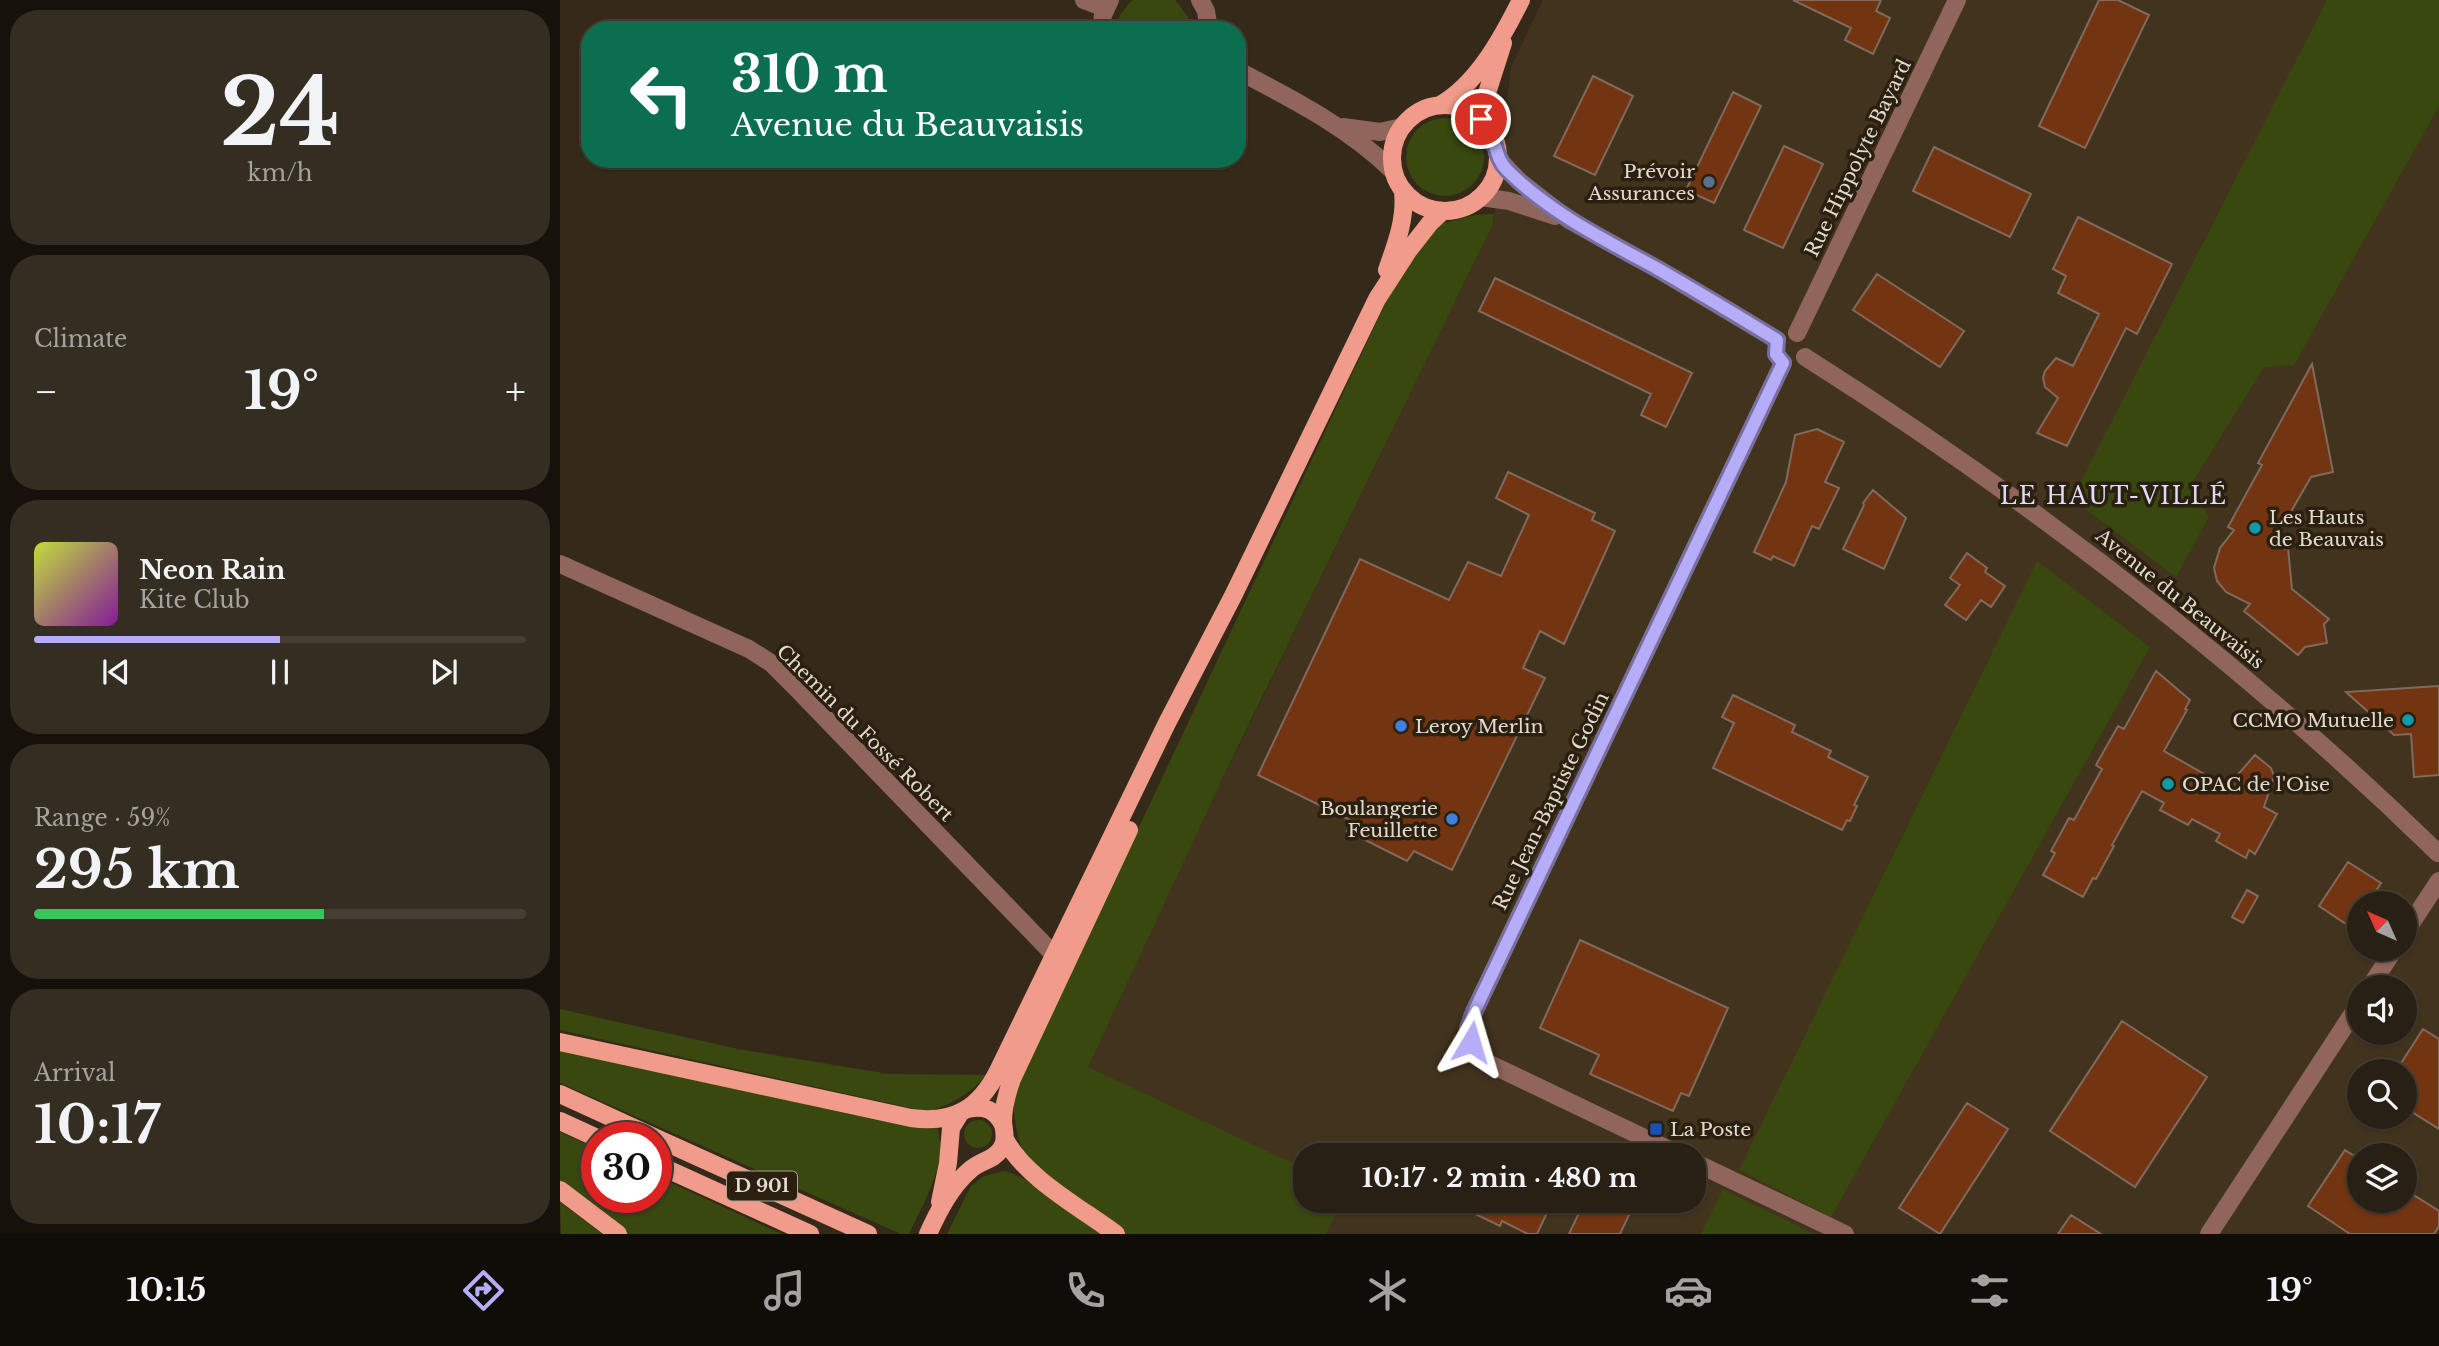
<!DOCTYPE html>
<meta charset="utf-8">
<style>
:root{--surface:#282014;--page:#342d22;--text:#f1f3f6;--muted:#a5a3a0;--line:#443e34;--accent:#b6acf8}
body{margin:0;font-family:"Libre Baskerville",serif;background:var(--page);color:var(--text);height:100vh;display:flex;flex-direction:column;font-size:26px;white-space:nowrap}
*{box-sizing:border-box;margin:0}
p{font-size:23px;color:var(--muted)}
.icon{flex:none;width:38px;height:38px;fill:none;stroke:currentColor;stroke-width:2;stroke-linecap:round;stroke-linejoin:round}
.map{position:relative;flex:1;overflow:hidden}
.details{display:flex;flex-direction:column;gap:10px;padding:10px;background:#16120b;width:560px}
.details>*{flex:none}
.top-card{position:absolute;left:21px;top:21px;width:665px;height:147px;border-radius:28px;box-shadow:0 2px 5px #0004,0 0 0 2px var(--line);background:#0b6e4f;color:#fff;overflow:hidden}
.needle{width:46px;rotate:315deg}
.buttons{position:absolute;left:1787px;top:891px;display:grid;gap:14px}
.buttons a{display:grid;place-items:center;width:70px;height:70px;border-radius:50%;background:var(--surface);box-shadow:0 2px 5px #0004,0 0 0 2px var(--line);font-size:35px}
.speed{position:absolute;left:21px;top:1122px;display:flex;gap:14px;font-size:35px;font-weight:700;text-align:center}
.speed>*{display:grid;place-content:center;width:91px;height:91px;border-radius:50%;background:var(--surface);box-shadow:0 2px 5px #0004,0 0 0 2px var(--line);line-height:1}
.speed .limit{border:10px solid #d22;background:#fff;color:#111}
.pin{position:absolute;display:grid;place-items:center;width:60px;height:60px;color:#fff;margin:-30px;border:4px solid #fff;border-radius:50%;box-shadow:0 2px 7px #0007}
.me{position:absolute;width:77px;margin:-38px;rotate:7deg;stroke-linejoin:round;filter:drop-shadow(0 0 5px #0008)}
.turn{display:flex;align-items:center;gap:24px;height:147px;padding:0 35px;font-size:32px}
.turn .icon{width:91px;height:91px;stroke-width:2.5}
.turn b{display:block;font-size:49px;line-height:60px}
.big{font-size:52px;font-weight:800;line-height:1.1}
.details .widget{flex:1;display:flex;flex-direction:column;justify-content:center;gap:10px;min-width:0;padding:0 24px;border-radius:28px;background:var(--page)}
.details .dial{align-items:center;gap:0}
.dial b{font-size:91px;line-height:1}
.song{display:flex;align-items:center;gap:21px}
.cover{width:84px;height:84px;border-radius:10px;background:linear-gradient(135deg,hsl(70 70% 55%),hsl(290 70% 35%))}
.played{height:7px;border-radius:4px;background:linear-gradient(90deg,var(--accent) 50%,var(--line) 50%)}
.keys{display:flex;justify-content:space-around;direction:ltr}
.heat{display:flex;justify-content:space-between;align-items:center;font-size:38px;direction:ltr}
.charge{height:10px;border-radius:5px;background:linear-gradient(90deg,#34c759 59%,var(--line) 0)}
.trip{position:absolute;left:733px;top:1143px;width:413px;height:70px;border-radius:28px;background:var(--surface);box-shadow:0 2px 5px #0004,0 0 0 2px var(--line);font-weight:800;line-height:70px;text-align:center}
.menu{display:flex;height:112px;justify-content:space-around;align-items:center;background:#100d08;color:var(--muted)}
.menu .icon{width:49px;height:49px}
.menu .selected{color:var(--accent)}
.menu b{font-size:32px;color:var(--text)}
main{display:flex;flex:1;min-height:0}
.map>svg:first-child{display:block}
.built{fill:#42331d;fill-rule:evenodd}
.green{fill:#38480f}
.building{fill:#733411;stroke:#806a60;stroke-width:2}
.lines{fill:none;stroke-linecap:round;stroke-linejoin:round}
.minor{stroke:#8f655c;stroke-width:18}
.major{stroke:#f19b8a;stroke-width:18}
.route-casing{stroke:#7670a1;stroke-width:18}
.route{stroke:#b6acf8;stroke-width:12}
.service-dot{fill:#5c6f8a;stroke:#2b2010;stroke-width:2.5}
.culture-dot{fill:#0f9aa8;stroke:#2b2010;stroke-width:2.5}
.shop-dot{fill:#3f7fe0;stroke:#2b2010;stroke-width:2.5}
.transit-dot{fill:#1a4fb4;stroke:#2b2010;stroke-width:2.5}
.labels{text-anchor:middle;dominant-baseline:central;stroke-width:7;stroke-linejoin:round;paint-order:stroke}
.shield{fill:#2b2010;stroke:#aaa296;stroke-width:2}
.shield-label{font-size:18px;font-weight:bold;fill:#e1dad0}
.street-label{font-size:19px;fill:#e1dad0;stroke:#2b2010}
.poi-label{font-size:19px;fill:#e1dad0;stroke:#2b2010;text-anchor:start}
.quarter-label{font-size:23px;letter-spacing:2px;fill:#dedbf8;stroke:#2b2010}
</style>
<main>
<section class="details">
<div class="widget dial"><b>24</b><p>km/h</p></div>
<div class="widget"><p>Climate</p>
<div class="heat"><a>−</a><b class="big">19°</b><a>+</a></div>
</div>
<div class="widget">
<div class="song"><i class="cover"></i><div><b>Neon Rain</b><p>Kite Club</p></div></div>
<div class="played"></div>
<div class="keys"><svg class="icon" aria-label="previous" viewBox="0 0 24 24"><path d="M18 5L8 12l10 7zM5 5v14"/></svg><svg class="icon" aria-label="pause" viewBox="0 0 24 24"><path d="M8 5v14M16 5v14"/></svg><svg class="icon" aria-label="next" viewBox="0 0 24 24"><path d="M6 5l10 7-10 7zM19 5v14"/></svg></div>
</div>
<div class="widget"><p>Range · 59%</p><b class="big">295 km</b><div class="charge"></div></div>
<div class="widget"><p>Arrival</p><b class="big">10:17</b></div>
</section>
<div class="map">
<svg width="1879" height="1234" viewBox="0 0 1879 1234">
<rect width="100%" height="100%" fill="#352a1a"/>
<!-- built -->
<path class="built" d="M983 0H1879V1234H441L933 224 951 67ZM1799 903H1844V948H1799ZM1799 987H1844V1032H1799ZM1799 1071H1844V1116H1799ZM746 1155H1134V1200H746ZM1799 1155H1844V1200H1799Z"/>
<!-- green -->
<path class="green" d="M572 0H615L628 17 631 30H556L560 15Z
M1767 0H1879V106L1734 365 1704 367 1630 486 1649 517 1616 577 1512 499Z
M846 157a39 39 0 1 1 78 0a39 39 0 1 1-78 0Z
M934 214 933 224 668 767 528 1067 745 1169 746 1200 782 1201 766 1234H566L473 1168C456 1148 456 1122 452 1097L833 287 877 225 915 215Z
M1477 561 1590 647 1271 1217 1179 1170Z
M0 1009 178 1049 329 1074 426 1075C408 1096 394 1102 368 1112L0 1030Z
M0 1048 293 1115 377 1127C389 1162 364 1202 349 1234H341L0 1083Z
M404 1134a14 14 0 1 1 28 0a14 14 0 1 1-28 0Z
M0 1132 37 1149V1197H96V1176L222 1234H66L0 1184Z
M445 1171 468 1180 543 1234H387L411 1186 424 1176Z
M1163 1189 1254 1234H1141Z
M0 1202 42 1234H1Z"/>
<!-- building -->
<path class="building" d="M1233 0H1321L1316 11 1330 18 1313 54 1285 40 1291 28Z
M1539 0H1558L1589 15 1525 148 1479 126Z
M1033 76 1073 96 1035 175 994 156Z
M1173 92 1201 106 1154 203 1126 190Z
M1224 146 1263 164 1223 248 1184 230Z
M1374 147 1471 194 1450 237 1353 191Z
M1518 217 1612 264 1577 334 1566 328 1507 446 1477 433 1498 398 1485 387 1483 378 1485 371 1496 358 1513 366 1539 314 1498 293 1506 276 1493 269Z
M1317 274 1404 331 1380 367 1293 310Z
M935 278 1132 373 1106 427 1081 415 1091 394 919 311Z
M1752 364 1773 472 1751 477 1721 529 1725 549 1728 548 1732 589 1769 619 1764 624 1767 643 1745 647 1738 655 1684 611 1690 604 1666 592 1657 581 1654 568 1660 548 1674 530 1668 527 1702 465 1698 463Z
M1257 429 1284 442 1265 482 1279 488 1259 529 1252 526 1234 566 1213 556 1211 560 1194 552 1226 482 1235 435Z
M948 472 1035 513 1032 520 1055 531 1004 644 980 631 963 668 985 678 892 870 854 851 847 861 787 831 792 821 698 775 800 559 889 600 908 562 941 576 969 515 936 498Z
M1313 490 1346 518 1324 569 1283 549 1304 505 1303 503Z
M1407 553 1427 568 1425 572 1445 586 1431 607 1421 600 1406 620 1385 605 1400 585 1390 578Z
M1596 671 1630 700 1625 709 1627 710 1604 751 1667 787 1695 755 1711 768 1714 776 1704 807 1717 814 1695 854 1689 850 1686 858 1656 841 1660 834 1632 819 1628 825 1600 810 1604 803 1582 791 1552 845 1554 846 1536 879 1533 878 1523 897 1483 875 1495 853 1491 851 1509 818 1514 820 1542 769 1536 765 1558 726 1564 729Z
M1879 686V775L1854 777 1851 734 1834 735 1786 692Z
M1173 695 1235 725 1232 732 1271 751 1268 757 1308 777 1294 805 1297 806 1290 821 1287 820 1282 830 1153 768 1174 723 1162 717Z
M1788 862 1821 883 1808 903H1799V917L1792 928 1759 906Z
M1687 890 1698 896 1683 923 1672 917Z
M1020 940 1168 1008 1129 1096 1121 1093 1113 1111 1030 1074 1039 1055 980 1028Z
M1562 1021 1647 1077 1575 1187 1490 1131Z
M1863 1029 1879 1039V1129L1844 1107V1071H1836Z
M1407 1103 1448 1129 1380 1234 1339 1208Z
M1785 1150 1799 1159V1200H1844V1189L1879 1211V1226L1874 1234H1790L1748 1206Z
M886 1200H993L977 1234H968L942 1221 940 1226Z
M1025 1200H1076L1060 1234H1009Z
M1511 1215 1541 1234H1498Z"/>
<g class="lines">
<!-- minor -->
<path class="minor" d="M524 0 545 8
M640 0 646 11 649 30
M541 30 543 15 550 0
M677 70C732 99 788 127 833 171
M783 127 820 132 842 127
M938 159 959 181 1009 220 1101 271 1217 340
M921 197 949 201 995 216
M1237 333 1397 0
M1245 357C1472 501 1685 665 1878 853
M0 564 189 649 211 663 238 690 503 964
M1844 934 1879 881
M1810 987 1835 948
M1120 1155 928 1063C909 1051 905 1032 914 1012L1223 363
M1134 1162 1285 1234
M1649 1234 1799 1004"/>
<!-- major -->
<path class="major" d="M832 158a53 53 0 1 1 106 0a53 53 0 1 1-106 0Z
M880 105C917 84 942 38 961 0
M926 125 927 93 943 43
M827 270C836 244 846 219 843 192
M0 1042 351 1118C393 1124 419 1109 438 1071L607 723 673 596 817 299 848 251 870 223 883 211
M0 1094 96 1138
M408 1109C424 1105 436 1110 443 1125
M0 1121 37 1138
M96 1138 308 1234
M445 1139C464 1177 521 1208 556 1234
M96 1164 250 1234
M0 1190 58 1234
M380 1202 388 1163 391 1128 399 1115
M368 1234C378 1212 391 1186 410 1170 420 1161 434 1160 441 1149 447 1140 444 1132 443 1122 443 1108 447 1093 452 1079L569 830"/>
</g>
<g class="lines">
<!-- route casing -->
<g class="route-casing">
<path id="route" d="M911 1042 908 1028 914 1012 1223 363 1216 354 1217 340C1178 316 1138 292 1098 269 1045 240 990 213 947 170 933 156 938 137 921 119"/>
</g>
<!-- route -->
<use href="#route" class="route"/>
</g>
<!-- markers -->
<circle class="service-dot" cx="1149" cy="182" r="7"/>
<g class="culture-dot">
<circle cx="1695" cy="528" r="7"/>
<circle cx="1848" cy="720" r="7"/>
<circle cx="1608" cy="784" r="7"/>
</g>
<g class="shop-dot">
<circle cx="841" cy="726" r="7"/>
<circle cx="892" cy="819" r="7"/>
</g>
<rect class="transit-dot" x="1089" y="1122" width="14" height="14" rx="3.5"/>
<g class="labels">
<!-- shield labels -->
<rect class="shield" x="167" y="1171.5" width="70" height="29" rx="5"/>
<g class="shield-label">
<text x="202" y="1186">D 901</text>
</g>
<!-- street labels -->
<g class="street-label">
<text transform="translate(1298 158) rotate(-64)">Rue Hippolyte Bayard</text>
<text transform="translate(1620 599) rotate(39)">Avenue du Beauvaisis</text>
<text transform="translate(305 733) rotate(45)">Chemin du Fossé Robert</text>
<text transform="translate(991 801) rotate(-64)">Rue Jean-Baptiste Godin</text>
</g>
<!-- poi labels -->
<g class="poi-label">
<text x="1135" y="171" text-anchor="end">Prévoir<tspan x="1135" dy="22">Assurances</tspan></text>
<text x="1709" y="517">Les Hauts<tspan x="1709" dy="22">de Beauvais</tspan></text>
<text x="1834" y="720" text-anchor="end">CCMO Mutuelle</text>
<text x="855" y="726">Leroy Merlin</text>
<text x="1622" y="784">OPAC de l'Oise</text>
<text x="878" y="808" text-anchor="end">Boulangerie<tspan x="878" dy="22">Feuillette</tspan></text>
<text x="1110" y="1129">La Poste</text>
</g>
<!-- quarter labels -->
<g class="quarter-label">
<text x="1554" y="496">LE HAUT-VILLÉ</text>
</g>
</g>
</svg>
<div class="buttons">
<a><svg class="needle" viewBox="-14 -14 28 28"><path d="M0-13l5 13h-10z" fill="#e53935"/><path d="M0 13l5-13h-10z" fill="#a5a3a0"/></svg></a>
<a><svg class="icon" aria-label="sound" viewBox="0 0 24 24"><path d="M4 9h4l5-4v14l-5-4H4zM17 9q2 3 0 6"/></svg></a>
<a><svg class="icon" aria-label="search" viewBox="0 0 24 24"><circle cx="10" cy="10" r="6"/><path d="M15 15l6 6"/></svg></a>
<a><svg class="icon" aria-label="layers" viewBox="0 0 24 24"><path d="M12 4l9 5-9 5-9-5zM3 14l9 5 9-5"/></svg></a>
</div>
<div class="speed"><div class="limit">30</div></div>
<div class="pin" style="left:921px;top:119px;background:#d93025"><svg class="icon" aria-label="arrive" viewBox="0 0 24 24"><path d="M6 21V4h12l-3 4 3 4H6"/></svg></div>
<svg class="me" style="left:911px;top:1042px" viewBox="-20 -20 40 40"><path d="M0-17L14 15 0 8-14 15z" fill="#b6acf8" stroke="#fff" stroke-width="4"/></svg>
<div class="trip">10:17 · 2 min · 480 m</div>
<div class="top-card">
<div class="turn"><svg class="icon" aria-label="left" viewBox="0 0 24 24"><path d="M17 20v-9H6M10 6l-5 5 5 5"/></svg><div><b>310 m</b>Avenue du Beauvaisis</div></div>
</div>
</div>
</main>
<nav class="menu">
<b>10:15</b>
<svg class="icon selected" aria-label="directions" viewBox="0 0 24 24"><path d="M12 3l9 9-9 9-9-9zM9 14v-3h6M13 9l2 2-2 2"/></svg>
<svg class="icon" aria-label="music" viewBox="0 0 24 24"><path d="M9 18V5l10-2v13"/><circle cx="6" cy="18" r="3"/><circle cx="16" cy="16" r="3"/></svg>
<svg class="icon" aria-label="phone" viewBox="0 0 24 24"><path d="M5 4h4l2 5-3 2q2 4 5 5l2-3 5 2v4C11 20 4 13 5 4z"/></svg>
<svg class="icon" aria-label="climate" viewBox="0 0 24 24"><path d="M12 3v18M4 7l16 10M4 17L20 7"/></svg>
<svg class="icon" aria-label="car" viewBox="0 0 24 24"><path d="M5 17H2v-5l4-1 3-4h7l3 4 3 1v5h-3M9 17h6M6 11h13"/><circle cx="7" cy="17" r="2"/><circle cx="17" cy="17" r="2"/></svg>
<svg class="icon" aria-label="filters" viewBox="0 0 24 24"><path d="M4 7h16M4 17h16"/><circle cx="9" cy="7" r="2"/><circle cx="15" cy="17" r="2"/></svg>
<b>19°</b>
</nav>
